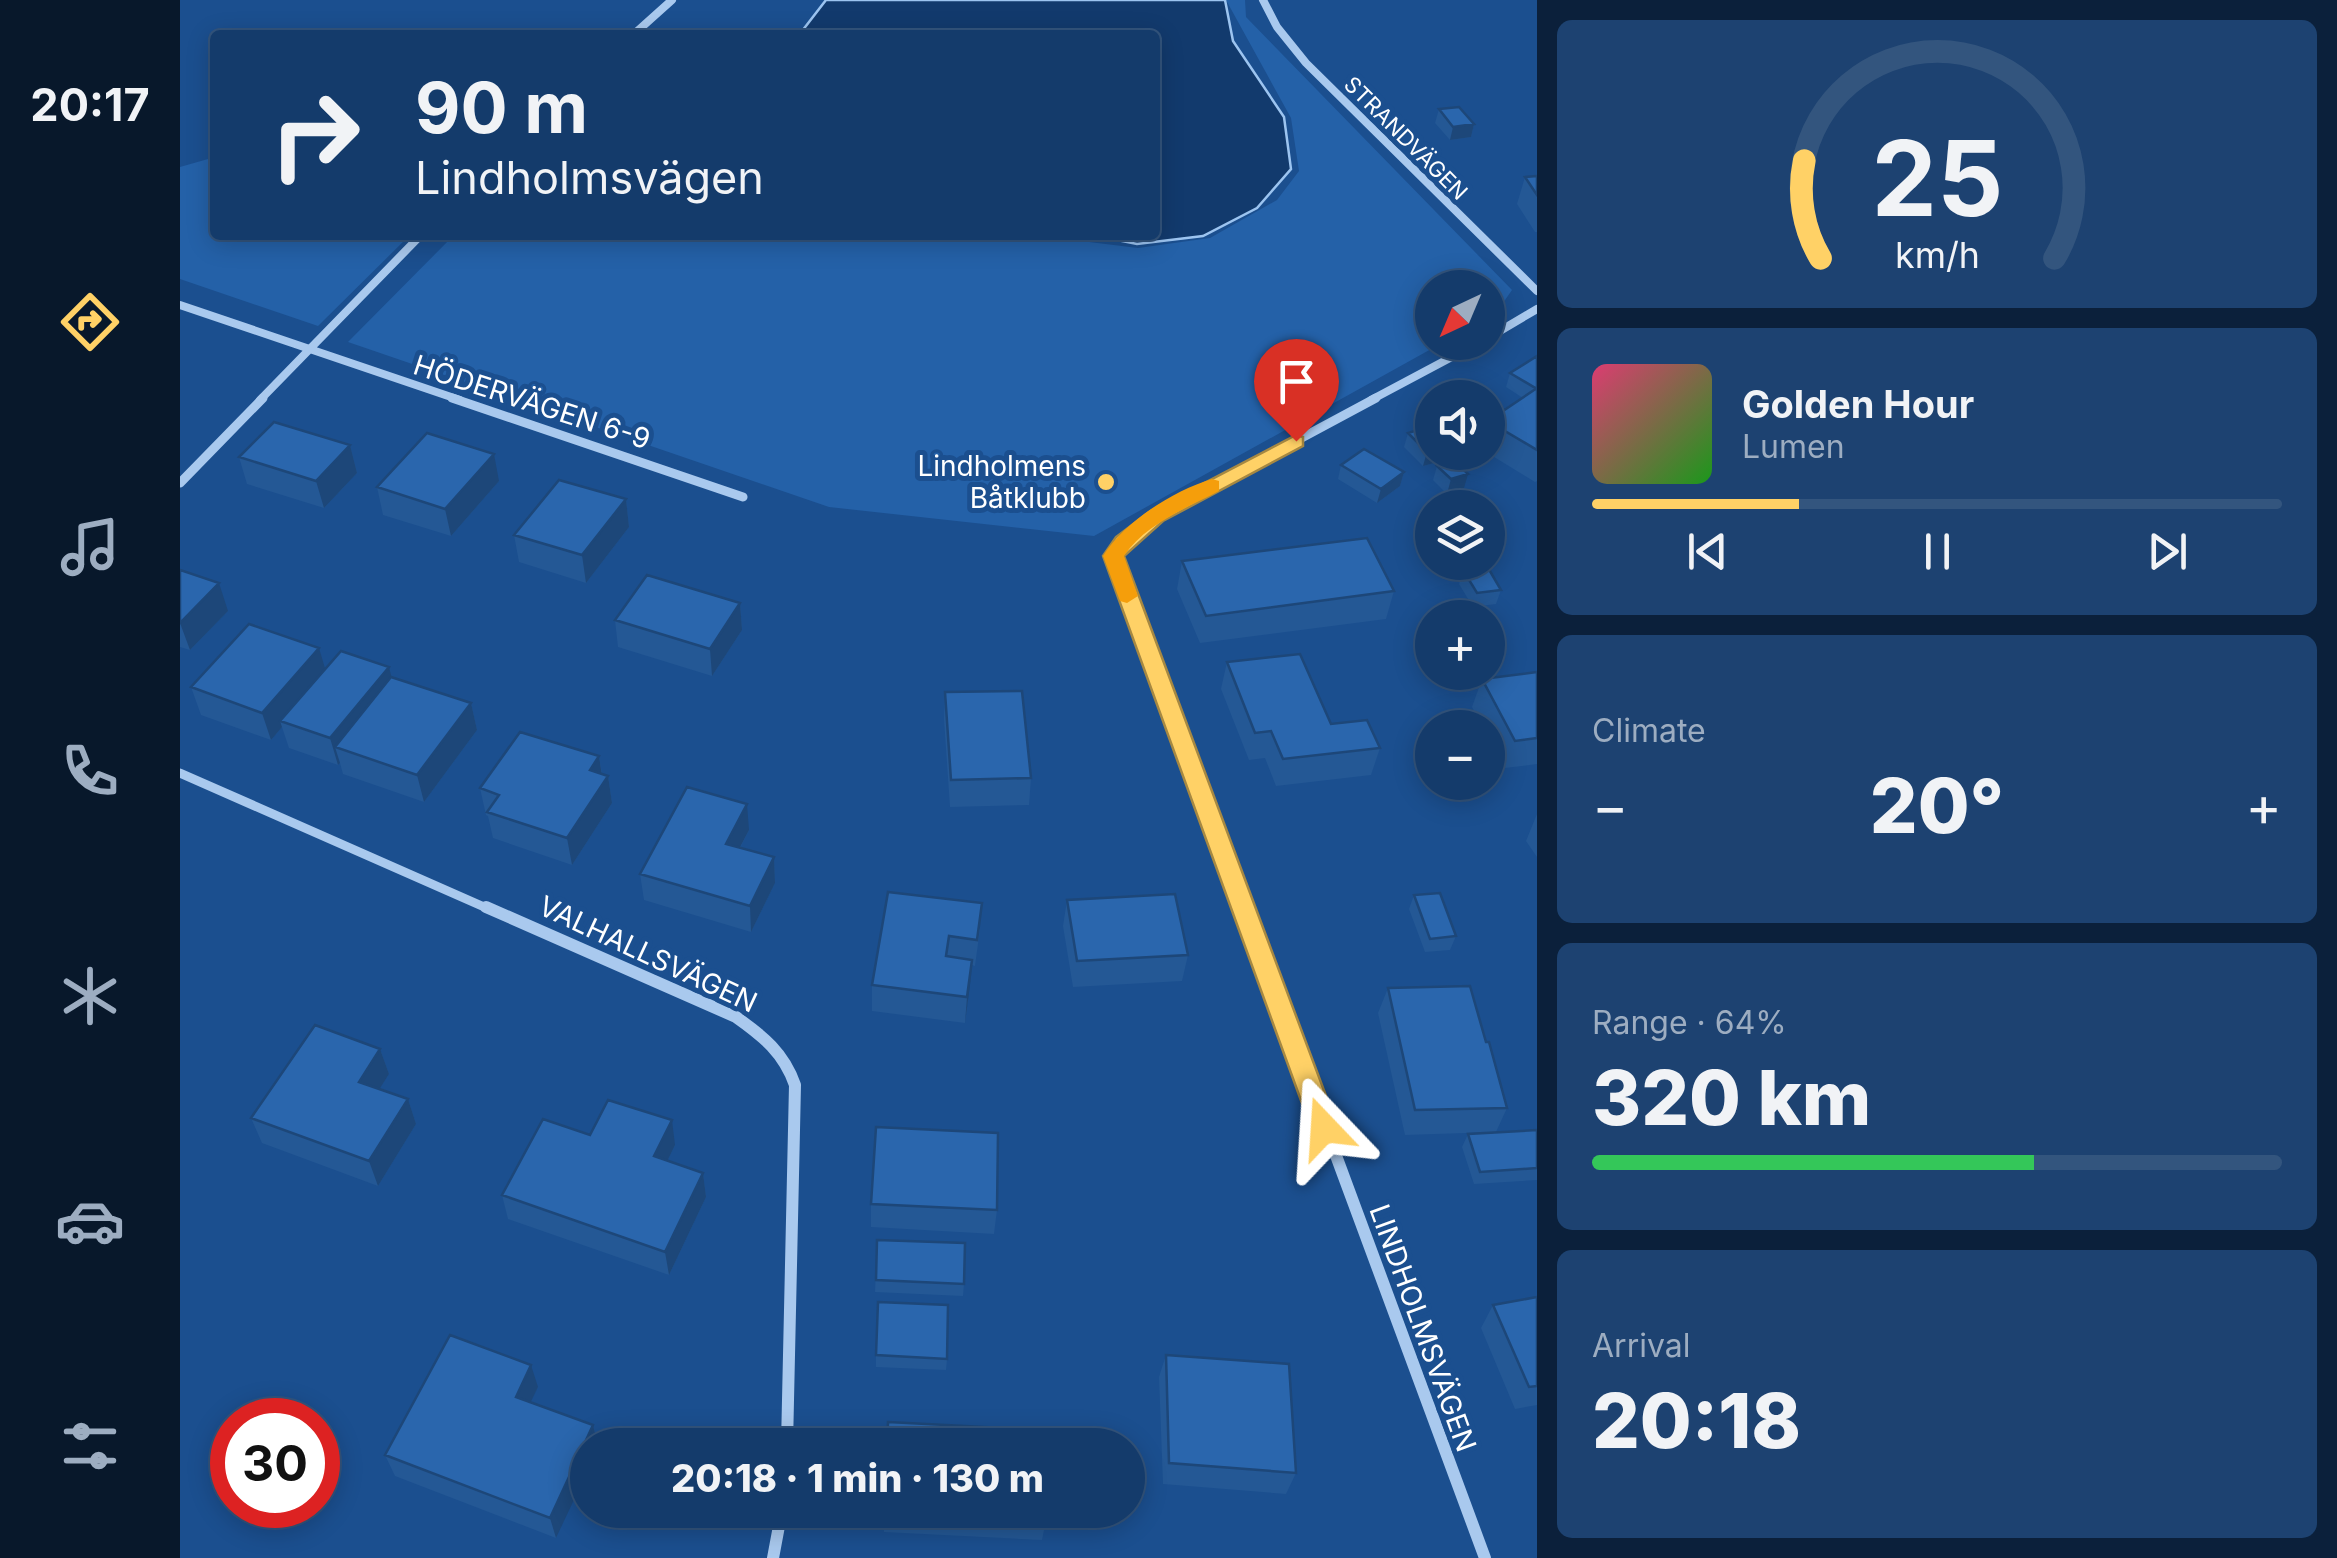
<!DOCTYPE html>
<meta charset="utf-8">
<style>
:root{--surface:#143b6b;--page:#1d4271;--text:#f1f3f6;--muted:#9dadc1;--line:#33557e;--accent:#ffd166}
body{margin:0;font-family:Inter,sans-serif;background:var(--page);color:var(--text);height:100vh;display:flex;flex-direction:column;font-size:38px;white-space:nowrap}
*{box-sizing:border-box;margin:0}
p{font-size:32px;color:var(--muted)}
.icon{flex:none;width:55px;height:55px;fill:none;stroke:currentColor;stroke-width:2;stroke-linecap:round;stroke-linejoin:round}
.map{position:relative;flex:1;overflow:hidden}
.drawer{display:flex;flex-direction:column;gap:20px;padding:20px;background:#0b203b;width:800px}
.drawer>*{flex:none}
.hud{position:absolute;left:30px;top:30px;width:950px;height:210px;border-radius:10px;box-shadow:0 5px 25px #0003,0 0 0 2px var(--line);background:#143b6b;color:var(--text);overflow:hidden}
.needle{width:65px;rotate:224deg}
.buttons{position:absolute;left:1235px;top:270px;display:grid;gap:20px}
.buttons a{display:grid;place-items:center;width:90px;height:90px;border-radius:50%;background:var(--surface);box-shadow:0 5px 25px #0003,0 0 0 2px var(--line);font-size:50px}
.speed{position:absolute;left:30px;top:1398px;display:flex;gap:20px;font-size:50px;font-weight:700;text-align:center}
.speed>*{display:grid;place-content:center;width:130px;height:130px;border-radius:50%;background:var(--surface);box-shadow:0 5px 25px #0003,0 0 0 2px var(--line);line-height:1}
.speed .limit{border:15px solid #d22;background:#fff;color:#111}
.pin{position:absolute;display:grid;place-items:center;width:85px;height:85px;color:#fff;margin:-102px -42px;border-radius:50% 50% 50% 0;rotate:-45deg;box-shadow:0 0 10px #0007}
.pin .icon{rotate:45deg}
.me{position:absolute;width:110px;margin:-55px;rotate:340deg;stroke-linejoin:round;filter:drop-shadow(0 0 8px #0008)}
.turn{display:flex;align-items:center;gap:35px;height:210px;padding:0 40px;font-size:45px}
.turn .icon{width:130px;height:130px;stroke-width:2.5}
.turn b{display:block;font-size:70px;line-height:85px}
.big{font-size:75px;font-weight:800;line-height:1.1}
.drawer .widget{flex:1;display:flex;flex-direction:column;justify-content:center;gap:15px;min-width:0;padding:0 35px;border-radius:15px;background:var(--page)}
.drawer .dial{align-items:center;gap:0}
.dial svg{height:260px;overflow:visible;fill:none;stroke:var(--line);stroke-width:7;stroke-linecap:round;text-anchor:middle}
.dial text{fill:var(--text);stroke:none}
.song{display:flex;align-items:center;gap:30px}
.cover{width:120px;height:120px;border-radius:15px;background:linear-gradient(135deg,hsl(340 70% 55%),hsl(120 70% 35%))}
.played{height:10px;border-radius:5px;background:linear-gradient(90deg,var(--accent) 30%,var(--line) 30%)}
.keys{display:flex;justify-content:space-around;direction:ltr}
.heat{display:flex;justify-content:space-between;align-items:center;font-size:55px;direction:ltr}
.charge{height:15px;border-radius:8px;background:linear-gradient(90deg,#34c759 64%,var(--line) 0)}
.trip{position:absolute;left:390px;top:1428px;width:575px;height:100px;border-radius:50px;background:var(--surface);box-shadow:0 5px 25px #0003,0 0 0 2px var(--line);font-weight:800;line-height:100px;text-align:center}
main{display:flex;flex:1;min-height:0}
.menu{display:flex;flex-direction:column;width:180px;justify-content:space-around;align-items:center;background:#08182b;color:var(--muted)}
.menu .icon{width:70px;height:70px}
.menu .selected{color:var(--accent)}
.menu b{font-size:45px;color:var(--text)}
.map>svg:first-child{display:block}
.green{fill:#2461a8}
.water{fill:#123a6d;stroke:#9cc4f0;stroke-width:2.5}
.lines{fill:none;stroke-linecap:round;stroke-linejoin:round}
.minor-far2{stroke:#a9c9ee;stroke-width:8}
.minor-far1{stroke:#a9c9ee;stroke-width:9}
.minor{stroke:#a9c9ee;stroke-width:12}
.wall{fill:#245895}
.shaded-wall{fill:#1d4779}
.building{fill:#2a66ad;stroke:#1d4779;stroke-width:2.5}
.route{fill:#ffd166;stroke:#a68842;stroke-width:2.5}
.slow{fill:#f59e0b}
.poi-dot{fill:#ffd166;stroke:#1b4f8f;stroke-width:4}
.labels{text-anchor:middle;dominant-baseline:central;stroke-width:10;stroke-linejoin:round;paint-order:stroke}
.far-street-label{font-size:22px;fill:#fff;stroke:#1b4f8f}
.street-label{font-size:28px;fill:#fff;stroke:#1b4f8f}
.poi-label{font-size:28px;fill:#fff;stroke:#1b4f8f;text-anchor:end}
</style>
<main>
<nav class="menu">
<b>20:17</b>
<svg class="icon selected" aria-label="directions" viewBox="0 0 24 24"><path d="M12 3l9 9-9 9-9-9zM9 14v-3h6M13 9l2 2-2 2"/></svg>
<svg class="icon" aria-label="music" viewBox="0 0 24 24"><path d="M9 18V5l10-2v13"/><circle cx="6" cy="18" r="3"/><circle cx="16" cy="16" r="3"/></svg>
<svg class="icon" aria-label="phone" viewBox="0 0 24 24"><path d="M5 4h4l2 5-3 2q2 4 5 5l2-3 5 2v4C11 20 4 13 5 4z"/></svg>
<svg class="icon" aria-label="climate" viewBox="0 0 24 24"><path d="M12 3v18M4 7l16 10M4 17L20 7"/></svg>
<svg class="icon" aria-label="car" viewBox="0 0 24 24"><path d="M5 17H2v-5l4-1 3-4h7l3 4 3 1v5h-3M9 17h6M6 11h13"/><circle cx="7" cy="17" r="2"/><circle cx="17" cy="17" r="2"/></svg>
<svg class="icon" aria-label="filters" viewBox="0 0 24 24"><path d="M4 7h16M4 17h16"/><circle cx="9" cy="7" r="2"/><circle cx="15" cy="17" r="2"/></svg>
</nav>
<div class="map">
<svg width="1357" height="1558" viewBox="0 0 1357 1558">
<rect width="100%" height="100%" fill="#1b4f8f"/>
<!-- green -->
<path class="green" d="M1046 0H1065L1066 17 1332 290 1316 313 1308 317V288H1252V342L1262 343 914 536 649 507 168 342 274 235H852L958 248 1030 238 1097 200 1119 171 1111 118Z
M35 157V235H230L138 326 0 279V167Z"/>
<!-- water -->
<path class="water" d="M646 0H1045L1053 41 1104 117 1111 169 1077 208 1023 236 957 244 912 235H975V35H619Z"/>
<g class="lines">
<!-- minor-far2 -->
<path class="minor-far2" d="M1083 0 1097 27 1126 63 1357 291
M453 35 492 0
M0 305 280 400
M1308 338 1357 309
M80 400 241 235
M1191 400 1300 342"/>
<!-- minor-far1 -->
<path class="minor-far1" d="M272 398 563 497
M0 483 83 398
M0 773 311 910
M1065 910 934 556 943 541 976 516 1196 398"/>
<!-- minor -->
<path class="minor" d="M306 907 556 1017C583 1036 604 1053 615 1085L607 1445
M1064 907 1305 1558
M593 1558 602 1510"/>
</g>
<!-- wall -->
<path class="wall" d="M1259 109 1294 124 1291 137 1270 140 1255 123Z
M1357 176V232H1355L1337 204 1345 177Z
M1357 356V481L1355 482 1306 452H1308V421L1343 398 1326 387 1330 373Z
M1228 433 1258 462 1243 466 1224 447Z
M170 445 177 473 144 508 67 484 59 457Z
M1161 465 1224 472 1220 486 1197 503 1158 479Z
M1257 466 1284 488 1267 494 1253 480Z
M319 481 271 536 203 515 197 487Z
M446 499 449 527 406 583 339 562 334 535Z
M1002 561 1214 591 1206 619 1020 643 997 589Z
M0 570 48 611 10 650 0 647Z
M1283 570 1321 590 1316 604 1293 607 1279 584Z
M560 603 562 630 532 676 438 647 435 620Z
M1047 662 1151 724 1200 748 1191 775 1096 786 1085 758 1069 760 1041 689Z
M145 669 212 677 291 703 297 730 244 802 163 774 160 763 158 765 109 748 102 727 91 740 21 715 11 687Z
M1357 672V764L1325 768 1308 735V728H1303L1292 707 1302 679Z
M765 692 851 778 849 805 770 807 764 719Z
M419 756 422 774 428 776 432 803 392 865 313 838 308 816 306 815 300 788Z
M1357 814V857L1346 841Z
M569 830 560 848 594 857 595 883 571 932 464 900 460 874Z
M708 892 800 929 795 966 792 965 785 1023 692 1011V985Z
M1234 895 1276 936 1270 950 1245 952 1229 909Z
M887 900 1008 955 1002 981 893 987 883 926Z
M1208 988 1306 1042 1327 1108 1316 1132 1225 1135 1198 1013Z
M200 1049 209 1074 199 1089 228 1099 236 1124 198 1186 82 1143 71 1118Z
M1357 1130V1180L1294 1184 1282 1147 1288 1134Z
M410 1135 495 1145 487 1161 523 1173 526 1197 489 1275 328 1219 322 1195Z
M691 1204 817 1210 814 1234 691 1227Z
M697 1240 784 1284 783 1296 695 1292Z
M1357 1297V1405L1335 1409 1301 1328 1313 1305Z
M696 1355 767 1359 766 1370 696 1367Z
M986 1355 1116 1473 1106 1494 983 1484 979 1377Z
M358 1387 350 1402 413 1425 418 1445H408L376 1538 215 1476 205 1455Z
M704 1510 866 1520 862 1540 704 1532Z"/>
<!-- shaded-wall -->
<path class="shaded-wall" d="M1294 124 1291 137 1270 140 1273 127Z
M170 445 177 473 144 508 136 481Z
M1252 450V452H1261L1258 462 1243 466 1247 452Z
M314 454 319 481 271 536 265 509Z
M1224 472 1220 486 1197 503 1201 489Z
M1288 474 1284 488 1267 494 1271 479Z
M446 499 449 527 406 583 402 555Z
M39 583 48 611 10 650 0 623Z
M560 603 562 630 532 676 530 649Z
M139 648 147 675 100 721 102 727 91 740 82 713Z
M209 667 216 695 155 747 160 763 158 765 150 738Z
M291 703 297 730 244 802 237 775Z
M419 756 423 783 428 776 432 803 392 865 387 838 410 770Z
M567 804 569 830 548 870 546 844Z
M594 857 595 883 571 932 570 906Z
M792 960 790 985 785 1023 787 997Z
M200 1049 209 1074 188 1107 179 1082Z
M228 1099 236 1124 198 1186 189 1161Z
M492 1120 495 1145 478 1180 474 1156Z
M523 1173 526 1197 489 1275 485 1252Z
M351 1365 358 1387 343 1418 336 1397Z
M413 1425 418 1445H408V1470L376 1538 370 1518Z"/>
<!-- building -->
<path class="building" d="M1279 107 1294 124 1273 127 1259 109Z
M1357 176V195L1345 177Z
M1357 356V389L1330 373Z
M1357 388V450L1308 421Z
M94 422 170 445 136 481 59 457Z
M1244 428 1252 437V450L1247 452 1228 433Z
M247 433 314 454 265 509 197 487Z
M1184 449 1224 472 1201 489 1161 465Z
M1274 460 1288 474 1271 479 1257 466Z
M379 480 446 499 402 555 334 535Z
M1187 538 1214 591 1026 616 1002 561Z
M1307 566 1321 590 1297 593 1283 570Z
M0 570 39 583 0 623Z
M467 575 560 603 530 649 435 620Z
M69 624 139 648 82 713 11 687Z
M161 651 209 667 150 738 100 721Z
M1120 654 1151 724 1187 720 1200 748 1103 759 1091 731 1075 733 1047 662Z
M1357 672V738L1335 741 1302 679Z
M211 677 291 703 237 775 155 747Z
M842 691 851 778 771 780 765 692Z
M340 732 419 756 410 770 428 776 387 838 307 812 319 795 300 788Z
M507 787 567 804 546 844 594 857 570 906 460 874Z
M708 892 802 903 797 940 769 936 766 956 792 960 787 997 692 985Z
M1260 893 1276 936 1250 939 1234 895Z
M995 894 1008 955 897 961 887 900Z
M1290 986 1306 1042H1309L1327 1108 1235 1110 1208 988Z
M135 1025 200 1049 179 1082 228 1099 189 1161 71 1118Z
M428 1100 492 1120 474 1156 523 1173 485 1252 322 1195 363 1119 410 1135Z
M696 1127 818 1133 817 1210 691 1204Z
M1357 1130V1168L1300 1172 1288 1134Z
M697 1240 785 1243 784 1284 696 1280Z
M1357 1297V1386L1349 1387 1313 1305Z
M698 1302 768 1305 767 1359 696 1355Z
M270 1335 351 1365 336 1397 413 1425 370 1518 205 1455Z
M986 1355 1109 1364 1116 1473 989 1463Z
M708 1422 864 1430 865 1445H707Z
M704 1510H866V1520L704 1512Z"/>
<!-- route -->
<path class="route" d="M1116 435 1123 437V446L983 521 944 556 1158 1128 1154 1136 1144 1139 1135 1136 1131 1128 923 556 936 537 969 512Z"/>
<!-- slow -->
<path class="slow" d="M1032 479 1039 481V491C1007 508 965 524 944 556L958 596 947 603 940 601 923 556C945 521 993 491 1032 479Z"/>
<!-- markers -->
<circle class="poi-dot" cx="926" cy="482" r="10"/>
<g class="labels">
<!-- far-street labels -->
<g class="far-street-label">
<text transform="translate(1226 138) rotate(45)">STRANDVÄGEN</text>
</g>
<!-- street labels -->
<g class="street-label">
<text transform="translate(352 402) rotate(18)">HÖDERVÄGEN 6-9</text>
<text transform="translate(468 954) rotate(25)">VALHALLSVÄGEN</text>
<text transform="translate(1243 1328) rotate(70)">LINDHOLMSVÄGEN</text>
</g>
<!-- poi labels -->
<g class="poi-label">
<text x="906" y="466">Lindholmens<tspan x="906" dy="32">Båtklubb</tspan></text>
</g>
</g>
</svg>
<div class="buttons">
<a><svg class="needle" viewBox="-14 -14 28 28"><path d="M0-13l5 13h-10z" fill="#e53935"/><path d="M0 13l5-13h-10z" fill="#9dadc1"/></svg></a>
<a><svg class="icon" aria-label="sound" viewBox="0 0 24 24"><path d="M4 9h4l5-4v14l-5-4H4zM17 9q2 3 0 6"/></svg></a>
<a><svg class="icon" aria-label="layers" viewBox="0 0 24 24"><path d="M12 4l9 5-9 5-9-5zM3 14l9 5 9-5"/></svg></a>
<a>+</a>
<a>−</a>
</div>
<div class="speed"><div class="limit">30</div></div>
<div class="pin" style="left:1116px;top:441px;background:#d93025"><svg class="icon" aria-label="arrive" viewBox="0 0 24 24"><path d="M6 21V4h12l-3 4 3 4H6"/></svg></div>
<svg class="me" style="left:1144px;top:1128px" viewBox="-20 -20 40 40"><path d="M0-17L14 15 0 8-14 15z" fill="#ffd166" stroke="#fff" stroke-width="4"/></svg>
<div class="trip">20:18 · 1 min · 130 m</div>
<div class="hud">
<div class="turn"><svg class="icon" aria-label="right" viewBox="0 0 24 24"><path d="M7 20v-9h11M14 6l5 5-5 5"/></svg><div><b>90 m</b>Lindholmsvägen</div></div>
</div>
</div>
<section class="drawer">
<div class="widget dial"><svg viewBox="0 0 100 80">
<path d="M14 69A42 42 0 1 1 86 69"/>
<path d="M14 69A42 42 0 0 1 9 39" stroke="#ffd166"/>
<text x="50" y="56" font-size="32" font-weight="700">25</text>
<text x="50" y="72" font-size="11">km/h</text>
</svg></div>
<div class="widget">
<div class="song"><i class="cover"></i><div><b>Golden Hour</b><p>Lumen</p></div></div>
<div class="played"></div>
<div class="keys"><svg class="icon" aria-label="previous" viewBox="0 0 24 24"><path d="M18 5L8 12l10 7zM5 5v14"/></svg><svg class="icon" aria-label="pause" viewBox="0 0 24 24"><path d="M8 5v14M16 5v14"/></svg><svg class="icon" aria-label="next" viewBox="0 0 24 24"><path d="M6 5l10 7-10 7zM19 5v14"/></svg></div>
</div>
<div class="widget"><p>Climate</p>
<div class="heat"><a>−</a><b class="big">20°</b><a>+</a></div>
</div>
<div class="widget"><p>Range · 64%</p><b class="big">320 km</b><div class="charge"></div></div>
<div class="widget"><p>Arrival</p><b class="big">20:18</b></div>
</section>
</main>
